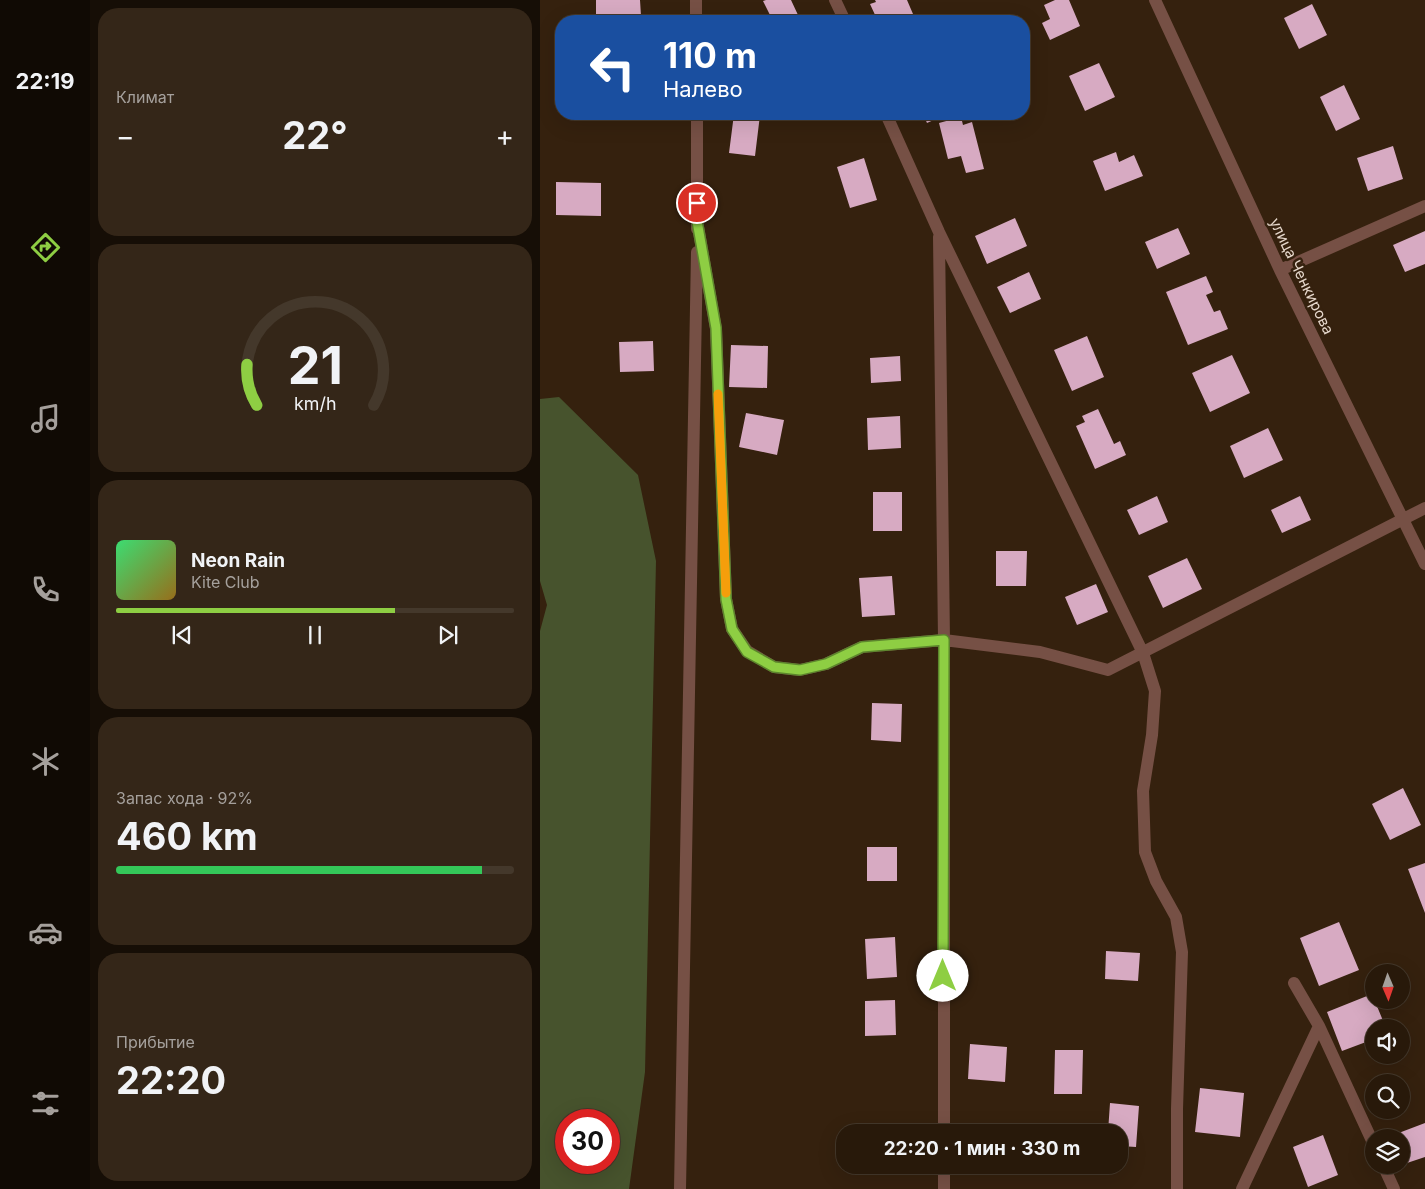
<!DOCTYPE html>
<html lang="ru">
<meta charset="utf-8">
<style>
:root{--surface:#28190a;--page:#342618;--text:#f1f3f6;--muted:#a5a09c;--line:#44382b;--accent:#8ece43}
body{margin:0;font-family:Inter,sans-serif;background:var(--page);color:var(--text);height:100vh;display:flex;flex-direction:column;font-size:19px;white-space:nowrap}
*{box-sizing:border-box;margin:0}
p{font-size:16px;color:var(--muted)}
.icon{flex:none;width:28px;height:28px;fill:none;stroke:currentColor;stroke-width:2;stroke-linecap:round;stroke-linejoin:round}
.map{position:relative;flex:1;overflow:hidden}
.panel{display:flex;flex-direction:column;gap:8px;padding:8px;background:#160e06;width:450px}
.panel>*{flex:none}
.hud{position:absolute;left:15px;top:15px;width:475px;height:105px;border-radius:20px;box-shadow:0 5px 20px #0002,0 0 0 1px var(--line);background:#1a4fa0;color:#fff;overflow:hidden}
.needle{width:32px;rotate:178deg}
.controls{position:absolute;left:825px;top:964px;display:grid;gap:10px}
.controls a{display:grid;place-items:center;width:45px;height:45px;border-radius:50%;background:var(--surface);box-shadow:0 5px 20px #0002,0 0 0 1px var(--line);font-size:25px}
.speed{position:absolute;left:15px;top:1109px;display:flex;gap:10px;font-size:25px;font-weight:700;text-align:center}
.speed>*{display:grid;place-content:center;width:65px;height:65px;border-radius:50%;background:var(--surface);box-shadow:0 5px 20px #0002,0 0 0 1px var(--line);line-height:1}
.speed .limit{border:8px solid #d22;background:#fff;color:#111}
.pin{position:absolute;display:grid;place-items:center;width:42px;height:42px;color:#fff;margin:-21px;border:2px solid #fff;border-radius:50%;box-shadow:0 1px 5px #0007}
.me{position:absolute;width:55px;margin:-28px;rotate:0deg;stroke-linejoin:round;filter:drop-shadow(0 0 4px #0008)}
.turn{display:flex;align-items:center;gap:18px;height:105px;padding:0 25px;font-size:22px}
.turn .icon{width:65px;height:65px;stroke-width:2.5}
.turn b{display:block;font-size:35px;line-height:42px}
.big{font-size:38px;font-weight:700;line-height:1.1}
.panel .widget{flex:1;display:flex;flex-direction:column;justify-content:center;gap:8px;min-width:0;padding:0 18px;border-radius:20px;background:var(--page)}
.panel .dial{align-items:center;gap:0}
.dial svg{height:130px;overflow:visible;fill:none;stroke:var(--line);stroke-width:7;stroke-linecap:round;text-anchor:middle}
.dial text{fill:var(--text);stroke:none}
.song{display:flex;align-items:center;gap:15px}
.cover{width:60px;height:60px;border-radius:8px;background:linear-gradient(135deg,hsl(140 70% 55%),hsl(40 70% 35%))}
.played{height:5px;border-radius:2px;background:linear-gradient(90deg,var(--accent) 70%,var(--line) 70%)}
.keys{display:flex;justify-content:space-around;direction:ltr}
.heat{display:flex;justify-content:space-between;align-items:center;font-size:28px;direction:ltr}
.charge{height:8px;border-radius:4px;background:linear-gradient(90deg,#34c759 92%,var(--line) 0)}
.trip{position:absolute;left:296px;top:1124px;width:292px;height:50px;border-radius:20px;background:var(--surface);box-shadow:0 5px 20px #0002,0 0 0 1px var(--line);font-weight:700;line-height:50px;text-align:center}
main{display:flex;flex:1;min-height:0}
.tabs{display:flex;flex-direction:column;width:90px;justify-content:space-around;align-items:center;background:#100a04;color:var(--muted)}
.tabs .icon{width:35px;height:35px}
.tabs .selected{color:var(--accent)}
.tabs b{font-size:22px;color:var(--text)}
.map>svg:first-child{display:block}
.green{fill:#47532d;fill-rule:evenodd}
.building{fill:#d7aac2}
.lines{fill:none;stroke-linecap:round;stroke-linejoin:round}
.street{stroke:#765045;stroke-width:12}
.route-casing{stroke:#5c862c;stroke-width:12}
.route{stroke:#8ece43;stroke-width:9}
.slow{stroke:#f59e0b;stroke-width:9}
.labels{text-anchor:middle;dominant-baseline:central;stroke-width:5;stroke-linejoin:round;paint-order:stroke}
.street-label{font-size:15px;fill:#e6d8cc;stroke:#35210e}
</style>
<main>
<nav class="tabs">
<b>22:19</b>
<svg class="icon selected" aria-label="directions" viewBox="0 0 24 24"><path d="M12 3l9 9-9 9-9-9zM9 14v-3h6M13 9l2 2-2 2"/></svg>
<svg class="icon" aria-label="music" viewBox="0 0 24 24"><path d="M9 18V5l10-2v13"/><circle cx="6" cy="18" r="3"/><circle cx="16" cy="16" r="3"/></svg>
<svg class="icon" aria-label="phone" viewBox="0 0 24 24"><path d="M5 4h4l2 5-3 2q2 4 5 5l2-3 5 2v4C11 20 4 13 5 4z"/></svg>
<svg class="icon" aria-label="climate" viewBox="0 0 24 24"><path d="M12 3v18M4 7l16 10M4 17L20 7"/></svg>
<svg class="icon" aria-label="car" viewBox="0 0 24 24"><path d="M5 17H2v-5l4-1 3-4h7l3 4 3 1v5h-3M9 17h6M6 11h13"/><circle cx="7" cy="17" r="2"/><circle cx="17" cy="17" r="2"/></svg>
<svg class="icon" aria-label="filters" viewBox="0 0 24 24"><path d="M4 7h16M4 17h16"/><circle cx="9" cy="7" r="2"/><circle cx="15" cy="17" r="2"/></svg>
</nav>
<section class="panel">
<div class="widget"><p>Климат</p>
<div class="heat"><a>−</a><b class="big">22°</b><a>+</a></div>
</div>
<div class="widget dial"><svg viewBox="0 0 100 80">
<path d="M14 69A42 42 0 1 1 86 69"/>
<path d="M14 69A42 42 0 0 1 8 44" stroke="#8ece43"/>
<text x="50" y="56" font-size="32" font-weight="700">21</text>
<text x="50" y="72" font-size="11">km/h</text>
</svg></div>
<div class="widget">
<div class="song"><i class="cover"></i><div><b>Neon Rain</b><p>Kite Club</p></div></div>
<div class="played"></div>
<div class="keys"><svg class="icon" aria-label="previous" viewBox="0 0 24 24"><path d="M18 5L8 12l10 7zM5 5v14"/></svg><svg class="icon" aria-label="pause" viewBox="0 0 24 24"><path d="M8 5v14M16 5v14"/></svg><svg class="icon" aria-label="next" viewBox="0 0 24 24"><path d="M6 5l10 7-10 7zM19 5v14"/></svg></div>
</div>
<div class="widget"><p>Запас хода · 92%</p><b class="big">460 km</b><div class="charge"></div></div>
<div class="widget"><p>Прибытие</p><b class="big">22:20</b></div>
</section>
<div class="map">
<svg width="885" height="1189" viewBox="0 0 885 1189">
<rect width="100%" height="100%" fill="#35210e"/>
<!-- green -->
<path class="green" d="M19 397 98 475 116 561 105 1072 89 1189H0V631L7 605 0 581V399ZM26 1120H69V1162H26Z"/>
<!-- building -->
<path class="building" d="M56 0H100L101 16 56 17Z
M226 0H251L258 15 244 21H233L223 1Z
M335 0H367L376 21H344L341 15 336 17 330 4 336 2Z
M515 0H529L540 26 510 40 502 23 510 19 504 5Z
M772 4 787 35 759 49 744 18Z
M559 63 575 97 545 111 529 76Z
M804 85 820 119 796 131 780 97Z
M194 114 220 115 215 156 189 153Z
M383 114H407L387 123Z
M421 117 423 125 432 122 444 169 426 173 421 156 408 159 399 123Z
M853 146 863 179 828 191 817 158Z
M576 152 579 162 594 155 603 176 565 191 553 161Z
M324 158 337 200 310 208 297 167Z
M16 182 61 183V216L16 215Z
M475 218 487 246 447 264 435 236Z
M638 228 650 254 617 269 605 242Z
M885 231V264L865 272 853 245Z
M489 272 501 299 470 313 457 287Z
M666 276 673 292 666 295 674 312 680 310 688 329 648 345 626 292Z
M547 336 564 377 532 391 514 350Z
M113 341 114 371 80 372 79 342Z
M191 345 228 346 227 388 189 387Z
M692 355 710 393 670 412 652 373Z
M360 356 361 381 331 383 330 358Z
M558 409 574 444 580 441 586 455 555 469 536 426 545 422 542 416Z
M206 413 244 420 237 455 199 447Z
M360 416 361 448 328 450 327 418Z
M728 428 743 460 704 478 690 446Z
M333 492H362V531H333Z
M617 496 628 522 599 535 587 510Z
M760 496 771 520 742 533 731 510Z
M456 551H487L486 586H456Z
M647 558 662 589 623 608 608 576Z
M352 576 355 615 322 617 319 578Z
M556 584 568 612 537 625 525 597Z
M332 703 362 704 361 742 331 740Z
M863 788 881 825 850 840 832 804Z
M327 847H357V881H327Z
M885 863V913L868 869Z
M799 922 819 970 779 986 760 938Z
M355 937 357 977 327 979 325 939Z
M566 951 600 953 598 981 565 979Z
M832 994 846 1028H834V1039L802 1051 787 1012Z
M355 1000 356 1035 325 1036V1001Z
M430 1044 467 1047 465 1082 428 1079Z
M515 1050H543L542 1094H514Z
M660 1088 704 1093 700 1137 655 1132Z
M570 1103 599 1106 596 1147 580 1146V1132H568Z
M885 1123V1157L867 1163 861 1147V1138H858L856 1134Z
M783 1135 798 1175 768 1187 753 1147Z"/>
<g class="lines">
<!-- street -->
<path class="street" d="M156 0V21
M295 0 305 21
M615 0 740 270 885 564
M157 114V229
M346 114 399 232 603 653 615 691 612 735 603 791 605 852 616 881 636 917 642 952 637 1109V1189
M157 221 176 329 186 599 192 629 207 651 234 667 260 670 286 664 322 647 404 640 500 652 568 670 885 508
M399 237 404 640V1132
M740 270 885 206
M754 983 779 1026 834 1145
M404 1165V1189
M843 1165 854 1189
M140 1189 157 252
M702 1189 779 1026"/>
</g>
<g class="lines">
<!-- route casing -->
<g class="route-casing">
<path id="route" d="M157 203V221L176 328 186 599 192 629 207 652 234 667 260 670 286 664 322 647 404 640 403 976"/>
</g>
<!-- route -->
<use href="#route" class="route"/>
<!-- slow -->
<path class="slow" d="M178 394 186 593"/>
</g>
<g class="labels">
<!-- street labels -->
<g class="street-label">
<text transform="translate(762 276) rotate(64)">улица Ченкирова</text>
</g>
</g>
</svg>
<div class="controls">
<a><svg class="needle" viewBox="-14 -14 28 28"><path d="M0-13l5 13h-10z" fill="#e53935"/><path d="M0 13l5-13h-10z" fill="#a5a09c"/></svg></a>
<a><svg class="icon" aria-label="sound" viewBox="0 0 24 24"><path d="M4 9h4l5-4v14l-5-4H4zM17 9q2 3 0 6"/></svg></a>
<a><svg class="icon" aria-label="search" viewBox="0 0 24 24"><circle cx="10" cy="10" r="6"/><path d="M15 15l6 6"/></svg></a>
<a><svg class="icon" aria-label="layers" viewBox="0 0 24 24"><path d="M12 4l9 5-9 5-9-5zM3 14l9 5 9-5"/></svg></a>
</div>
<div class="speed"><div class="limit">30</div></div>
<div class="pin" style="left:157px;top:203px;background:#d93025"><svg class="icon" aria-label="arrive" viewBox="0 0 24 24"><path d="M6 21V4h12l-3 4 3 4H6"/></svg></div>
<svg class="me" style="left:403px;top:976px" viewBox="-20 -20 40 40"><circle r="19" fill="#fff"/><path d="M0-13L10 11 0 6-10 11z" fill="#8ece43"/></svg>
<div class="trip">22:20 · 1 мин · 330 m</div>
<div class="hud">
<div class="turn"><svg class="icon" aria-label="left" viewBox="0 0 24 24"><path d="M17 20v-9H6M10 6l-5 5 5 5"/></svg><div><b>110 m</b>Налево</div></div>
</div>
</div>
</main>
